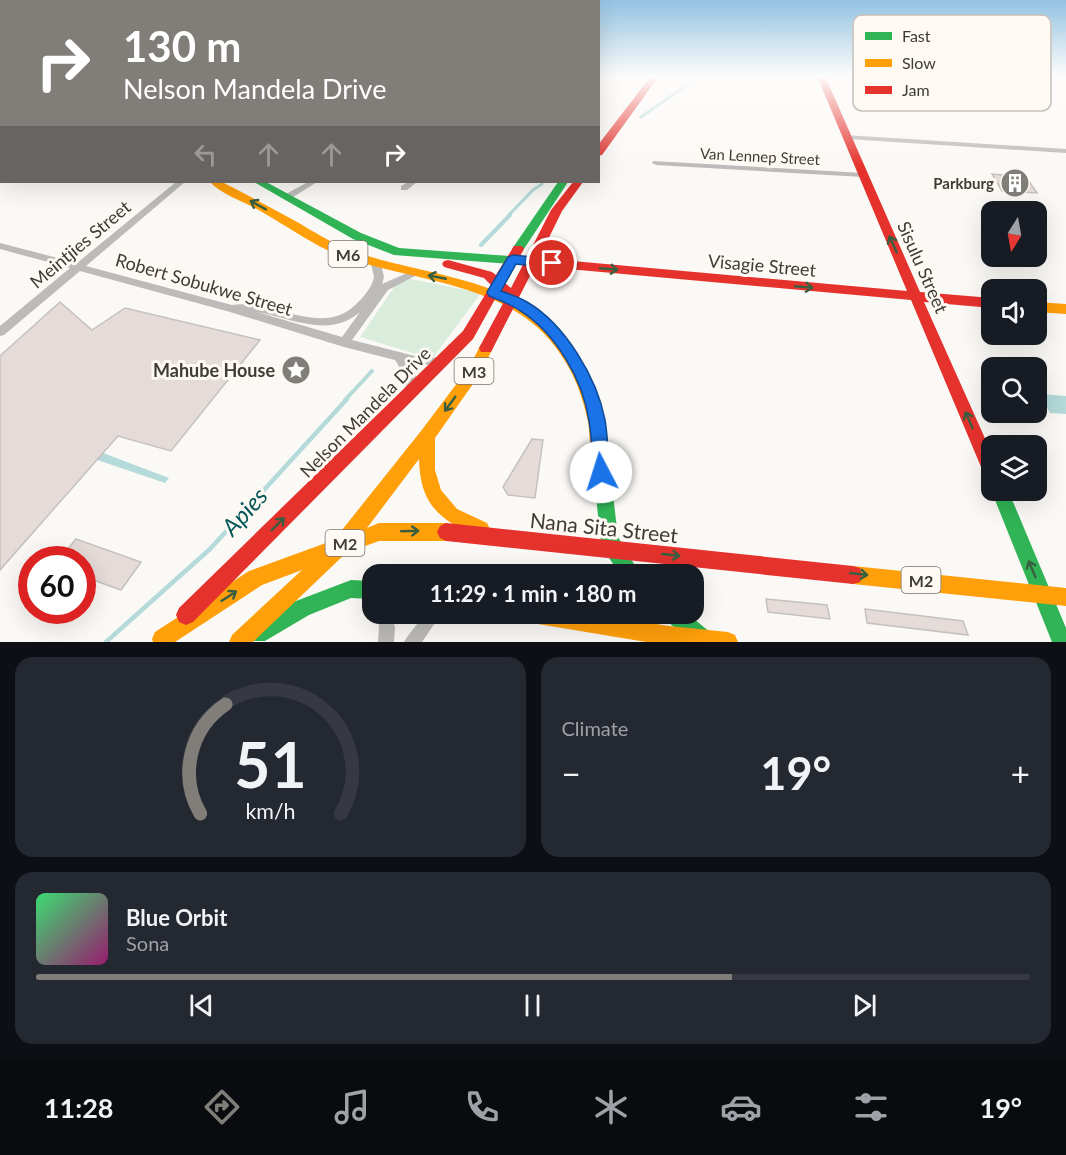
<!DOCTYPE html>
<meta charset="utf-8">
<style>
:root{--surface:#171b24;--page:#242831;--text:#f1f3f6;--muted:#9ea1a6;--line:#363941;--accent:#817e7a}
body{margin:0;font-family:Lato,sans-serif;background:var(--page);color:var(--text);height:100vh;display:flex;flex-direction:column;font-size:22px;white-space:nowrap}
*{box-sizing:border-box;margin:0}
p{font-size:20px;color:var(--muted)}
.icon{flex:none;width:33px;height:33px;fill:none;stroke:currentColor;stroke-width:2;stroke-linecap:round;stroke-linejoin:round}
.map{position:relative;height:642px;overflow:hidden}
.side{display:flex;flex-direction:column;gap:15px;padding:15px;background:#0d0f14;flex:1}
.side>*{flex:none}
.top-card{position:absolute;left:0px;top:0px;width:600px;height:183px;box-shadow:0 6px 24px #0002;background:#817e7a;color:#fff;overflow:hidden}
.needle{width:39px;rotate:191deg}
.fabs{position:absolute;left:981px;top:201px;display:grid;gap:12px}
.fabs a{display:grid;place-items:center;width:66px;height:66px;border-radius:12px;background:var(--surface);box-shadow:0 6px 24px #0002;font-size:30px}
.speed{position:absolute;left:18px;top:546px;display:flex;gap:12px;font-size:30px;font-weight:700;text-align:center}
.speed>*{display:grid;place-content:center;width:78px;height:78px;border-radius:50%;background:var(--surface);box-shadow:0 6px 24px #0002;line-height:1}
.speed .limit{border:9px solid #d22;background:#fff;color:#111}
.pin{position:absolute;display:grid;place-items:center;width:51px;height:51px;color:#fff;margin:-26px;border:3px solid #fff;border-radius:50%;box-shadow:0 2px 6px #0007}
.me{position:absolute;width:66px;margin:-33px;rotate:355deg;stroke-linejoin:round;filter:drop-shadow(0 0 4px #0008)}
.turn{display:flex;align-items:center;gap:21px;height:126px;padding:0 24px;font-size:27px}
.turn .icon{width:78px;height:78px;stroke-width:2.5}
.turn b{display:block;font-size:42px;line-height:51px}
.lanes{display:flex;align-items:center;height:57px;padding:0 24px;background:#0003;justify-content:center;gap:30px;direction:ltr}
.lanes .off{opacity:.35}
.big{font-size:45px;font-weight:700;line-height:1.1}
.side .tile{flex:1;display:flex;flex-direction:column;justify-content:center;gap:9px;min-width:0;padding:0 21px;border-radius:18px;background:var(--page)}
.side .dial{align-items:center;gap:0}
.dial svg{height:156px;overflow:visible;fill:none;stroke:var(--line);stroke-width:7;stroke-linecap:round;text-anchor:middle}
.dial text{fill:var(--text);stroke:none}
.song{display:flex;align-items:center;gap:18px}
.cover{width:72px;height:72px;border-radius:9px;background:linear-gradient(135deg,hsl(140 70% 55%),hsl(320 70% 35%))}
.played{height:6px;border-radius:3px;background:linear-gradient(90deg,var(--accent) 70%,var(--line) 70%)}
.keys{display:flex;justify-content:space-around;direction:ltr}
.heat{display:flex;justify-content:space-between;align-items:center;font-size:33px;direction:ltr}
.side .tiles{flex:1;display:grid;gap:15px;grid-template-columns:1fr 1fr}
.tile:last-child{grid-column:span 2}
.trip{position:absolute;left:362px;top:564px;width:342px;height:60px;border-radius:18px;background:var(--surface);box-shadow:0 6px 24px #0002;font-weight:700;line-height:60px;text-align:center}
.dock{display:flex;height:96px;justify-content:space-around;align-items:center;background:#090b0e;color:var(--muted)}
.dock .icon{width:42px;height:42px}
.dock .active{color:var(--accent)}
.dock b{font-size:27px;color:var(--text)}
.map>svg:first-child{display:block}
.green{fill:#daecdc}
.water{fill:#b4dad9}
.lines{fill:none;stroke-linecap:round;stroke-linejoin:round}
.stream-far2{stroke:#b4dad9;stroke-width:3}
.stream-far1{stroke:#b4dad9;stroke-width:4}
.stream{stroke:#b4dad9;stroke-width:4.5}
.building{fill:#e5dbd8;stroke:#c5c1bf;stroke-width:1.5}
.street{fill:#bcbbb9;fill-rule:evenodd}
.fast{fill:#30b455;fill-rule:evenodd}
.slow{fill:#ff9f0a;fill-rule:evenodd}
.jam{fill:#e5322d;fill-rule:evenodd}
.oneway{stroke:#3a5f40}
.route{fill:#1a73e8;stroke:#114b97;stroke-width:1.5}
.labels{text-anchor:middle;dominant-baseline:central;stroke-width:6;stroke-linejoin:round;paint-order:stroke}
.far-street-label{font-size:15px;fill:#3f3b37;stroke:#fef9f3}
.far-poi-label{font-size:15px;font-weight:bold;fill:#3f3b37;stroke:#fef9f3;text-anchor:end}
.shield{fill:#fef9f3;stroke:#78746f;stroke-width:1.5}
.shield-label{font-size:16px;font-weight:bold;fill:#3f3b37}
.street-label{font-size:18px;fill:#3f3b37;stroke:#fef9f3}
.poi-label{font-size:18px;font-weight:bold;fill:#3f3b37;stroke:#fef9f3;text-anchor:end}
.near-street-label{font-size:21px;fill:#3f3b37;stroke:#fef9f3}
.near-water-label{font-size:24px;font-style:italic;fill:#05585a;stroke:#fef9f3}
.key{fill:#fef9f3;stroke:#c5c0bb;stroke-width:1.5}
.key-label{font-size:16px;fill:#3f3b37}
</style>
<div class="map">
<svg width="1066" height="642" viewBox="0 0 1066 642">
<rect width="100%" height="100%" fill="#fbf9f6"/>
<!-- green -->
<path class="green" d="M406 278 481 293 432 359 360 337 399 280Z"/>
<!-- water -->
<path class="water" d="M1040 394 1066 396V414L1050 413Z
M69 440 169 478 165 483 62 448Z"/>
<g class="lines">
<!-- stream-far2 -->
<path class="stream-far2" d="M641 117 700 76
M508 216 533 190 542 184"/>
<!-- stream-far1 -->
<path class="stream-far1" d="M481 245 510 215
M345 400 372 371"/>
<!-- stream -->
<path class="stream" d="M106 642 210 549 347 399"/>
</g>
<!-- building -->
<path class="building" d="M992 174 1026 177 1037 193 1002 191Z
M60 302 92 330 125 308 260 340 171 451 118 436 0 570V356Z
M532 439 543 440 535 498 508 495 503 487Z
M76 539 141 562 121 590 82 576V560H59Z
M766 599 827 605 830 619 768 612Z
M865 609 963 621 968 635 867 623Z"/>
<g class="lines">
<!-- street -->
<path class="street" d="M845 135 1066 149V153L848 139 844 137Z
M0 141H2V146H0Z
M653 161 863 173 867 175 863 177 656 165 652 163Z
M176 182H185L86 266 232 305C272 299 319 336 353 307 362 299 369 291 373 281L374 277 371 264 373 262 376 261 381 264 384 277 382 284 414 270 419 273 417 275 388 290 352 340 419 357 446 358 448 361 446 364 419 365 409 363C416 374 420 382 415 395L411 397 407 395 405 392 406 378 395 360 344 347 230 312 80 271 4 335 0 336V326L70 268 0 249V243L77 263ZM257 312C292 318 329 339 360 312L342 337Z
M308 182H317L290 199H284V195Z
M408 182H417L407 190H401V186Z
M377 614H391L395 627 394 642H378L379 627Z
M425 614H441L422 642H404L407 637Z"/>
<!-- fast -->
<path class="fast" d="M254 182H266L361 233 399 248 523 257 529 261 523 265 394 255 353 239Z
M558 182H568L522 252H514L512 249 514 246Z
M600 446 606 448 608 453 618 537 640 574H620L609 558 600 537 592 453 594 448Z
M992 488V490H1008L1066 628V642H1052L991 490Z
M351 580 372 581V599L351 598 309 615 265 641H251L248 634 251 627 296 601Z
M664 614H688L711 633 713 642H691L667 621Z"/>
<!-- slow -->
<path class="slow" d="M0 77H2L0 83Z
M210 182H222C248 195 273 209 299 223 314 232 330 242 347 249 426 279 526 274 576 355 585 369 593 384 597 400 601 414 612 445 606 458L600 460 594 458C589 447 590 434 588 422 583 398 575 375 561 355 513 281 415 283 341 256 312 245 284 224 257 209 242 201 221 194 210 182Z
M1036 302 1066 304V314L1036 312Z
M486 342 491 344 493 348 480 374 435 438V470L441 490 457 509 487 523 490 529 487 535 481 538C441 521 420 506 419 459L367 528 379 523H446L452 526 455 532 452 538 446 541H379L346 553 253 642H229L232 635 302 570 262 585 175 642H153L152 639 155 632 249 571 334 540 421 431 470 366 481 344Z
M853 566 1066 588V606L853 584 846 582 844 575 846 568Z
M528 614H593L669 626 728 632 735 635 738 642H646L538 624 531 621Z"/>
<!-- jam -->
<path class="jam" d="M651 76H659L602 155 598 156V145Z
M817 76H825L920 292 992 298V308L924 302 992 454V481L986 479 984 474 911 300 535 266 491 352H481L479 348 507 296 499 292 473 339 193 622 186 625 179 622 176 615 179 608 463 331 491 285 484 278 444 267 442 264 444 261 448 260 492 272 496 275 514 246H522L524 249 505 283 511 288 551 210 573 182H583L562 211 539 258 907 291Z
M446 523 853 566 860 568 862 575 860 582 853 584 446 541 440 538 437 532 440 526Z"/>
</g>
<!-- one-way arrows -->
<defs><path id="oneway-shaft" d="M-6 0H5M1.5-3L5.5 0L1.5 3" fill="none" stroke-width="1.6" stroke-linecap="round" stroke-linejoin="round" transform="scale(1.5)"/></defs>
<g class="oneway">
<use href="#oneway-shaft" transform="translate(258 205) rotate(-151)"/>
<use href="#oneway-shaft" transform="translate(893 244) rotate(-114)"/>
<use href="#oneway-shaft" transform="translate(609 269) rotate(5)"/>
<use href="#oneway-shaft" transform="translate(437 277) rotate(-169)"/>
<use href="#oneway-shaft" transform="translate(804 287) rotate(5)"/>
<use href="#oneway-shaft" transform="translate(450 404) rotate(126)"/>
<use href="#oneway-shaft" transform="translate(969 420) rotate(-113)"/>
<use href="#oneway-shaft" transform="translate(278 524) rotate(-45)"/>
<use href="#oneway-shaft" transform="translate(410 531) rotate(-2)"/>
<use href="#oneway-shaft" transform="translate(671 555) rotate(6)"/>
<use href="#oneway-shaft" transform="translate(1032 569) rotate(-113)"/>
<use href="#oneway-shaft" transform="translate(859 574) rotate(6)"/>
<use href="#oneway-shaft" transform="translate(229 596) rotate(-33)"/>
</g>
<!-- sky -->
<linearGradient id="sky" x2="0" y2="1"><stop stop-color="#93c3e2"/><stop offset="0.46" stop-color="#fdfcfb"/><stop offset="1" stop-color="#fdfcfb" stop-opacity="0"/></linearGradient>
<rect width="1066" height="166" fill="url(#sky)"/>
<!-- route -->
<path class="route" d="M513 255 552 259 559 263 552 268 516 264 501 291C510 294 519 297 527 302 565 324 597 378 605 420 608 437 608 455 609 472L607 477 601 479 595 477 593 472C592 455 592 437 589 421 583 379 555 332 519 310 510 304 499 300 489 296L487 292 508 257Z"/>
<!-- icons -->
<defs>
<g id="building-disc" transform="scale(1.5)"><circle r="9.5" fill="#817e7a" stroke="#fef9f3"/><path d="M-4-6H4V6H1V3H-1V6H-4ZM-2.5-4.3h1.7v1.8h-1.7ZM.8-4.3h1.7v1.8H.8ZM-2.5-1h1.7V.8h-1.7ZM.8-1h1.7V.8H.8Z" fill="#fff"/></g>
<g id="sight-disc" transform="scale(1.5)"><circle r="9.5" fill="#817e7a" stroke="#fef9f3"/><path d="M0-6L1.8-2.2L6-1.7L2.9 1.2L3.7 5.4L0 3.3L-3.7 5.4L-2.9 1.2L-6-1.7L-1.8-2.2Z" fill="#fff"/></g>
</defs>
<g fill-rule="evenodd">
<use href="#building-disc" x="1015" y="183"/>
<use href="#sight-disc" x="296" y="370"/>
</g>
<g class="labels">
<!-- far-street labels -->
<g class="far-street-label">
<text transform="translate(760 156) rotate(3)">Van Lennep Street</text>
</g>
<!-- far-poi labels -->
<g class="far-poi-label">
<text x="994" y="183">Parkburg</text>
</g>
<!-- shield labels -->
<g class="shield">
<rect x="328.5" y="241" width="39" height="26" rx="4.5"/>
<rect x="454.5" y="358" width="39" height="26" rx="4.5"/>
<rect x="325.5" y="530" width="39" height="26" rx="4.5"/>
<rect x="901.5" y="567" width="39" height="26" rx="4.5"/>
</g>
<g class="shield-label">
<text x="348" y="254">M6</text>
<text x="474" y="371">M3</text>
<text x="345" y="543">M2</text>
<text x="921" y="580">M2</text>
</g>
<!-- street labels -->
<g class="street-label">
<text transform="translate(80 244) rotate(-40)">Meintjies Street</text>
<text transform="translate(762 265) rotate(5)">Visagie Street</text>
<text transform="translate(923 267) rotate(66)">Sisulu Street</text>
<text transform="translate(204 284) rotate(16)">Robert Sobukwe Street</text>
<text transform="translate(365 412) rotate(-45)">Nelson Mandela Drive</text>
</g>
<!-- poi labels -->
<g class="poi-label">
<text x="275" y="370">Mahube House</text>
</g>
<!-- near-street labels -->
<g class="near-street-label">
<text transform="translate(604 527) rotate(6)">Nana Sita Street</text>
</g>
<!-- near-water labels -->
<g class="near-water-label">
<text transform="translate(244 511) rotate(-48)">Apies</text>
</g>
</g>
<!-- legend -->
<rect x="853" y="15" width="198" height="96" rx="9" class="key"/>
<rect x="865" y="32" width="27" height="8" fill="#30b455"/>
<rect x="865" y="59" width="27" height="8" fill="#ff9f0a"/>
<rect x="865" y="86" width="27" height="8" fill="#e5322d"/>
<g class="key-label">
<text x="902" y="42">Fast</text>
<text x="902" y="69">Slow</text>
<text x="902" y="96">Jam</text>
</g>
</svg>
<div class="fabs">
<a><svg class="needle" viewBox="-14 -14 28 28"><path d="M0-13l5 13h-10z" fill="#e53935"/><path d="M0 13l5-13h-10z" fill="#9ea1a6"/></svg></a>
<a><svg class="icon" aria-label="sound" viewBox="0 0 24 24"><path d="M4 9h4l5-4v14l-5-4H4zM17 9q2 3 0 6"/></svg></a>
<a><svg class="icon" aria-label="search" viewBox="0 0 24 24"><circle cx="10" cy="10" r="6"/><path d="M15 15l6 6"/></svg></a>
<a><svg class="icon" aria-label="layers" viewBox="0 0 24 24"><path d="M12 4l9 5-9 5-9-5zM3 14l9 5 9-5"/></svg></a>
</div>
<div class="speed"><div class="limit">60</div></div>
<div class="pin" style="left:552px;top:263px;background:#d93025"><svg class="icon" aria-label="arrive" viewBox="0 0 24 24"><path d="M6 21V4h12l-3 4 3 4H6"/></svg></div>
<svg class="me" style="left:601px;top:472px" viewBox="-20 -20 40 40"><circle r="19" fill="#fff"/><path d="M0-13L10 11 0 6-10 11z" fill="#1a73e8"/></svg>
<div class="trip">11:29 · 1 min · 180 m</div>
<div class="top-card">
<div class="turn"><svg class="icon" aria-label="right" viewBox="0 0 24 24"><path d="M7 20v-9h11M14 6l5 5-5 5"/></svg><div><b>130 m</b>Nelson Mandela Drive</div></div>
<div class="lanes"><svg class="icon off" aria-label="left" viewBox="0 0 24 24"><path d="M17 20v-9H6M10 6l-5 5 5 5"/></svg><svg class="icon off" aria-label="ahead" viewBox="0 0 24 24"><path d="M12 20V5M6 11l6-6 6 6"/></svg><svg class="icon off" aria-label="ahead" viewBox="0 0 24 24"><path d="M12 20V5M6 11l6-6 6 6"/></svg><svg class="icon" aria-label="right" viewBox="0 0 24 24"><path d="M7 20v-9h11M14 6l5 5-5 5"/></svg></div>
</div>
</div>
<section class="side">
<div class="tiles">
<div class="tile dial"><svg viewBox="0 0 100 80">
<path d="M14 69A42 42 0 1 1 86 69"/>
<path d="M14 69A42 42 0 0 1 27 13" stroke="#817e7a"/>
<text x="50" y="56" font-size="32" font-weight="700">51</text>
<text x="50" y="72" font-size="11">km/h</text>
</svg></div>
<div class="tile"><p>Climate</p>
<div class="heat"><a>−</a><b class="big">19°</b><a>+</a></div>
</div>
<div class="tile">
<div class="song"><i class="cover"></i><div><b>Blue Orbit</b><p>Sona</p></div></div>
<div class="played"></div>
<div class="keys"><svg class="icon" aria-label="previous" viewBox="0 0 24 24"><path d="M18 5L8 12l10 7zM5 5v14"/></svg><svg class="icon" aria-label="pause" viewBox="0 0 24 24"><path d="M8 5v14M16 5v14"/></svg><svg class="icon" aria-label="next" viewBox="0 0 24 24"><path d="M6 5l10 7-10 7zM19 5v14"/></svg></div>
</div>
</div>
</section>
<nav class="dock">
<b>11:28</b>
<svg class="icon active" aria-label="directions" viewBox="0 0 24 24"><path d="M12 3l9 9-9 9-9-9zM9 14v-3h6M13 9l2 2-2 2"/></svg>
<svg class="icon" aria-label="music" viewBox="0 0 24 24"><path d="M9 18V5l10-2v13"/><circle cx="6" cy="18" r="3"/><circle cx="16" cy="16" r="3"/></svg>
<svg class="icon" aria-label="phone" viewBox="0 0 24 24"><path d="M5 4h4l2 5-3 2q2 4 5 5l2-3 5 2v4C11 20 4 13 5 4z"/></svg>
<svg class="icon" aria-label="climate" viewBox="0 0 24 24"><path d="M12 3v18M4 7l16 10M4 17L20 7"/></svg>
<svg class="icon" aria-label="car" viewBox="0 0 24 24"><path d="M5 17H2v-5l4-1 3-4h7l3 4 3 1v5h-3M9 17h6M6 11h13"/><circle cx="7" cy="17" r="2"/><circle cx="17" cy="17" r="2"/></svg>
<svg class="icon" aria-label="filters" viewBox="0 0 24 24"><path d="M4 7h16M4 17h16"/><circle cx="9" cy="7" r="2"/><circle cx="15" cy="17" r="2"/></svg>
<b>19°</b>
</nav>
